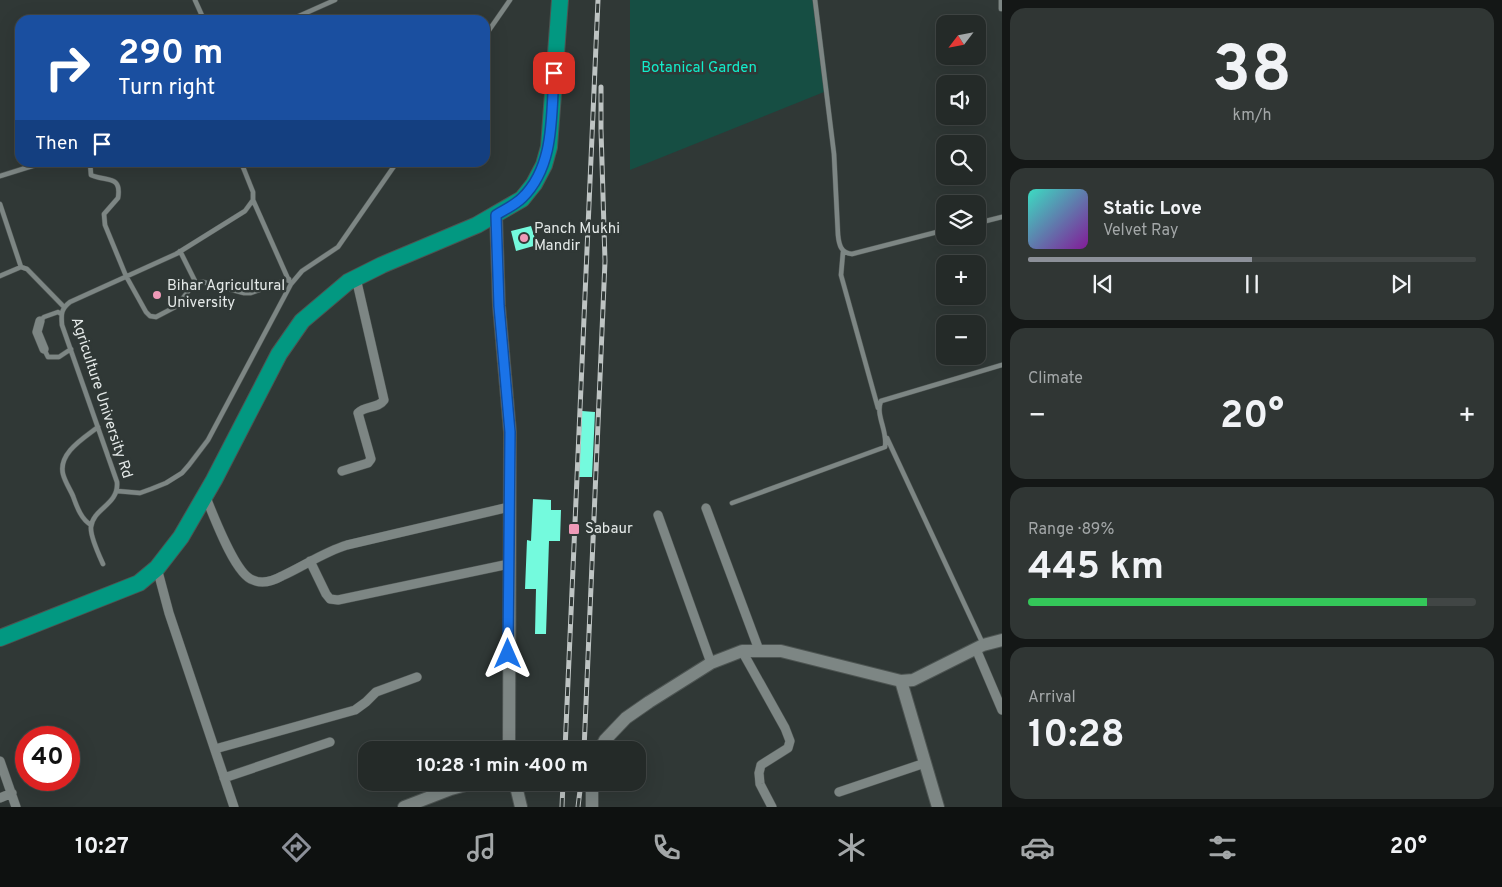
<!DOCTYPE html>
<meta charset="utf-8">
<style>
:root{--surface:#242a28;--page:#303634;--text:#f1f3f6;--muted:#a3a7a8;--line:#414645;--accent:#8c9099}
body{margin:0;font-family:Overpass,sans-serif;background:var(--page);color:var(--text);height:100vh;display:flex;flex-direction:column;font-size:19px;white-space:nowrap}
*{box-sizing:border-box;margin:0}
p{font-size:16px;color:var(--muted)}
.icon{flex:none;width:28px;height:28px;fill:none;stroke:currentColor;stroke-width:2;stroke-linecap:round;stroke-linejoin:round}
.map{position:relative;flex:1;overflow:hidden}
.side{display:flex;flex-direction:column;gap:8px;padding:8px;background:#141716;width:500px}
.side>*{flex:none}
.banner{position:absolute;left:15px;top:15px;width:475px;height:152px;border-radius:15px;box-shadow:0 5px 20px #0002,0 0 0 1px var(--line);background:#1a4fa0;color:#fff;overflow:hidden}
.needle{width:32px;rotate:238deg}
.buttons{position:absolute;left:936px;top:15px;display:grid;gap:10px}
.buttons a{display:grid;place-items:center;width:50px;height:50px;border-radius:10px;background:var(--surface);box-shadow:0 5px 20px #0002,0 0 0 1px var(--line);font-size:25px}
.speed{position:absolute;left:15px;top:726px;display:flex;gap:10px;font-size:25px;font-weight:700;text-align:center}
.speed>*{display:grid;place-content:center;width:65px;height:65px;border-radius:50%;background:var(--surface);box-shadow:0 5px 20px #0002,0 0 0 1px var(--line);line-height:1}
.speed .limit{border:8px solid #d22;background:#fff;color:#111}
.pin{position:absolute;display:grid;place-items:center;width:42px;height:42px;color:#fff;margin:-21px;border-radius:10px;box-shadow:0 2px 8px #0006}
.me{position:absolute;width:55px;margin:-28px;rotate:0deg;stroke-linejoin:round;filter:drop-shadow(0 0 4px #0008)}
.turn{display:flex;align-items:center;gap:18px;height:105px;padding:0 20px;font-size:22px}
.turn .icon{width:65px;height:65px;stroke-width:2.5}
.turn b{display:block;font-size:35px;line-height:42px}
.then{display:flex;align-items:center;height:48px;padding:0 20px;background:#0003;gap:10px;font-size:19px}
.big{font-size:38px;font-weight:700;line-height:1.1}
.side .widget{flex:1;display:flex;flex-direction:column;justify-content:center;gap:8px;min-width:0;padding:0 18px;border-radius:15px;background:var(--page)}
.side .dial{align-items:center;gap:0}
.dial b{font-size:65px;line-height:1}
.song{display:flex;align-items:center;gap:15px}
.cover{width:60px;height:60px;border-radius:8px;background:linear-gradient(135deg,hsl(170 70% 55%),hsl(290 70% 35%))}
.played{height:5px;border-radius:2px;background:linear-gradient(90deg,var(--accent) 50%,var(--line) 50%)}
.keys{display:flex;justify-content:space-around;direction:ltr}
.heat{display:flex;justify-content:space-between;align-items:center;font-size:28px;direction:ltr}
.charge{height:8px;border-radius:4px;background:linear-gradient(90deg,#34c759 89%,var(--line) 0)}
.trip{position:absolute;left:358px;top:741px;width:288px;height:50px;border-radius:15px;background:var(--surface);box-shadow:0 5px 20px #0002,0 0 0 1px var(--line);font-weight:700;line-height:50px;text-align:center}
.tab-bar{display:flex;height:80px;justify-content:space-around;align-items:center;background:#0e1110;color:var(--muted)}
.tab-bar .icon{width:35px;height:35px}
.tab-bar .active{color:var(--accent)}
.tab-bar b{font-size:22px;color:var(--text)}
main{display:flex;flex:1;min-height:0}
.map>svg:first-child{display:block}
.green{fill:#164e43}
.building{fill:#74fadd}
.lines{fill:none;stroke-linecap:round;stroke-linejoin:round}
.lane-casing{stroke:#4d5452;stroke-width:5.5}
.street-casing{stroke:#4d5452;stroke-width:10}
.secondary-casing{stroke:#4d5452;stroke-width:14}
.highway-casing{stroke:#4d5452;stroke-width:18}
.lane{stroke:#7d8684;stroke-width:4.5}
.street{stroke:#7d8684;stroke-width:9}
.secondary{stroke:#7d8684;stroke-width:12}
.highway{stroke:#029881;stroke-width:16}
.rail-casing{stroke:#bec4c3;stroke-width:5}
.rail{stroke:#303836;stroke-width:3;stroke-dasharray:9;stroke-linecap:butt}
.route-casing{stroke:#114b97;stroke-width:12}
.route{stroke:#1a73e8;stroke-width:9}
.poi-dot{fill:#ef9ab8;stroke:#303836;stroke-width:2}
.labels{text-anchor:middle;dominant-baseline:central;stroke-width:5;stroke-linejoin:round;paint-order:stroke}
.park-label{font-size:15px;fill:#12edcb;stroke:#303836}
.poi-label{font-size:15px;fill:#e4e9e8;stroke:#303836;text-anchor:start}
.street-label{font-size:15px;fill:#e4e9e8;stroke:#303836}
</style>
<main>
<div class="map">
<svg width="1002" height="807" viewBox="0 0 1002 807">
<rect width="100%" height="100%" fill="#303836"/>
<!-- green -->
<path class="green" d="M630 0H817L829 90 630 170Z"/>
<!-- building -->
<path class="building" d="M531 226 537 245 516 251 511 231Z
M582 411 595 412 592 477H579Z
M533 499 551 500V510H561L560 541H549L546 634H535L536 589H525L527 540 531 541Z"/>
<g class="lines">
<!-- lane casing -->
<g class="lane-casing">
<path id="lane" d="M195 0 204 20
M815 0 834 154 838 235C839 245 841 253 852 254L945 230
M1001 9V0
M290 20 335 0
M485 36 510 0
M90 162 91 175C105 182 122 174 118 198L104 214 105 225 126 276 146 312 150 316 156 317 177 306 192 286 196 283 203 282 244 293H251L289 279
M0 176 45 162
M253 200 289 281
M0 204 21 267
M978 223 1002 217
M180 251 196 283
M843 252 841 275 878 408
M0 276 21 267 27 269 64 307
M40 321 44 317 58 312 61 314
M44 349 48 357H59L71 349
M887 438 983 644
M117 491 140 493 151 489 166 483 182 473 189 465 208 440 291 284 302 271 338 247 397 162
M732 503 885 447C888 431 875 415 881 401L1002 365
M91 525C81 519 77 507 73 496 70 489 65 482 63 474 58 453 84 438 98 427
M103 564C99 555 90 536 91 527 93 508 119 505 117 482L62 325C61 314 61 309 70 302L176 254 245 211 253 200V192L241 162"/>
</g>
<!-- street casing -->
<g class="street-casing">
<path id="street" d="M40 321 37 332 44 349
M342 471 368 463 371 459 358 413C365 405 378 409 384 400L356 278
M205 495C213 514 235 575 253 580 262 584 273 581 282 576 304 566 324 552 347 545L509 507
M706 508 759 650
M658 515 711 663
M310 561 326 594 330 599 338 600 509 564
M157 568 169 613 234 807
M976 649 1002 710
M742 651 785 728 790 741 788 748 761 765 759 773 760 784 772 807
M215 749 355 710 366 702 376 692 417 677
M0 761 16 807
M224 778 330 742
M839 792 925 763
M0 798 12 793"/>
</g>
<!-- secondary casing -->
<g class="secondary-casing">
<path id="secondary" d="M496 215 499 306 510 432 509 750
M901 681 938 807
M600 750 605 740 626 718 649 702 711 663 742 651H781L901 681 913 680 983 645 1002 640
M515 782 521 807
M592 782V807
M404 807 451 789 473 783 515 784"/>
</g>
<!-- highway casing -->
<g class="highway-casing">
<path id="highway" d="M0 638 139 583 157 568 181 537 214 480 279 354 302 321 348 282 382 265 477 225 522 199 534 184 544 165 549 147 560 0"/>
</g>
<!-- lane -->
<use href="#lane" class="lane"/>
<!-- street -->
<use href="#street" class="street"/>
<!-- secondary -->
<use href="#secondary" class="secondary"/>
<!-- highway -->
<use href="#highway" class="highway"/>
<!-- rail casing -->
<g class="rail-casing">
<path id="rail" d="M565 750 598 0
M584 750 605 261 601 130V87
M562 807 563 782
M578 807 581 782"/>
</g>
<!-- rail -->
<use href="#rail" class="rail"/>
</g>
<g class="lines">
<!-- route casing -->
<g class="route-casing">
<path id="route" d="M508 654 510 432 499 306 496 215C504 210 515 205 522 198 555 166 551 116 554 73"/>
</g>
<!-- route -->
<use href="#route" class="route"/>
</g>
<!-- markers -->
<g class="poi-dot">
<circle cx="524" cy="238" r="5"/>
<circle cx="157" cy="295" r="5"/>
<rect x="568" y="523" width="12" height="12" rx="2.5"/>
</g>
<g class="labels">
<!-- park labels -->
<g class="park-label">
<text x="699" y="68">Botanical Garden</text>
</g>
<!-- poi labels -->
<g class="poi-label">
<text x="534" y="229">Panch Mukhi<tspan x="534" dy="17">Mandir</tspan></text>
<text x="167" y="286">Bihar Agricultural<tspan x="167" dy="17">University</tspan></text>
<text x="585" y="529">Sabaur</text>
</g>
<!-- street labels -->
<g class="street-label">
<text transform="translate(101 398) rotate(72)">Agriculture University Rd</text>
</g>
</g>
</svg>
<div class="buttons">
<a><svg class="needle" viewBox="-14 -14 28 28"><path d="M0-13l5 13h-10z" fill="#e53935"/><path d="M0 13l5-13h-10z" fill="#a3a7a8"/></svg></a>
<a><svg class="icon" aria-label="sound" viewBox="0 0 24 24"><path d="M4 9h4l5-4v14l-5-4H4zM17 9q2 3 0 6"/></svg></a>
<a><svg class="icon" aria-label="search" viewBox="0 0 24 24"><circle cx="10" cy="10" r="6"/><path d="M15 15l6 6"/></svg></a>
<a><svg class="icon" aria-label="layers" viewBox="0 0 24 24"><path d="M12 4l9 5-9 5-9-5zM3 14l9 5 9-5"/></svg></a>
<a>+</a>
<a>−</a>
</div>
<div class="speed"><div class="limit">40</div></div>
<div class="pin" style="left:554px;top:73px;background:#d93025"><svg class="icon" aria-label="arrive" viewBox="0 0 24 24"><path d="M6 21V4h12l-3 4 3 4H6"/></svg></div>
<svg class="me" style="left:508px;top:654px" viewBox="-20 -20 40 40"><path d="M0-17L14 15 0 8-14 15z" fill="#1a73e8" stroke="#fff" stroke-width="4"/></svg>
<div class="trip">10:28 · 1 min · 400 m</div>
<div class="banner">
<div class="turn"><svg class="icon" aria-label="right" viewBox="0 0 24 24"><path d="M7 20v-9h11M14 6l5 5-5 5"/></svg><div><b>290 m</b>Turn right</div></div>
<div class="then">Then<svg class="icon" aria-label="arrive" viewBox="0 0 24 24"><path d="M6 21V4h12l-3 4 3 4H6"/></svg></div>
</div>
</div>
<section class="side">
<div class="widget dial"><b>38</b><p>km/h</p></div>
<div class="widget">
<div class="song"><i class="cover"></i><div><b>Static Love</b><p>Velvet Ray</p></div></div>
<div class="played"></div>
<div class="keys"><svg class="icon" aria-label="previous" viewBox="0 0 24 24"><path d="M18 5L8 12l10 7zM5 5v14"/></svg><svg class="icon" aria-label="pause" viewBox="0 0 24 24"><path d="M8 5v14M16 5v14"/></svg><svg class="icon" aria-label="next" viewBox="0 0 24 24"><path d="M6 5l10 7-10 7zM19 5v14"/></svg></div>
</div>
<div class="widget"><p>Climate</p>
<div class="heat"><a>−</a><b class="big">20°</b><a>+</a></div>
</div>
<div class="widget"><p>Range · 89%</p><b class="big">445 km</b><div class="charge"></div></div>
<div class="widget"><p>Arrival</p><b class="big">10:28</b></div>
</section>
</main>
<nav class="tab-bar">
<b>10:27</b>
<svg class="icon active" aria-label="directions" viewBox="0 0 24 24"><path d="M12 3l9 9-9 9-9-9zM9 14v-3h6M13 9l2 2-2 2"/></svg>
<svg class="icon" aria-label="music" viewBox="0 0 24 24"><path d="M9 18V5l10-2v13"/><circle cx="6" cy="18" r="3"/><circle cx="16" cy="16" r="3"/></svg>
<svg class="icon" aria-label="phone" viewBox="0 0 24 24"><path d="M5 4h4l2 5-3 2q2 4 5 5l2-3 5 2v4C11 20 4 13 5 4z"/></svg>
<svg class="icon" aria-label="climate" viewBox="0 0 24 24"><path d="M12 3v18M4 7l16 10M4 17L20 7"/></svg>
<svg class="icon" aria-label="car" viewBox="0 0 24 24"><path d="M5 17H2v-5l4-1 3-4h7l3 4 3 1v5h-3M9 17h6M6 11h13"/><circle cx="7" cy="17" r="2"/><circle cx="17" cy="17" r="2"/></svg>
<svg class="icon" aria-label="filters" viewBox="0 0 24 24"><path d="M4 7h16M4 17h16"/><circle cx="9" cy="7" r="2"/><circle cx="15" cy="17" r="2"/></svg>
<b>20°</b>
</nav>
